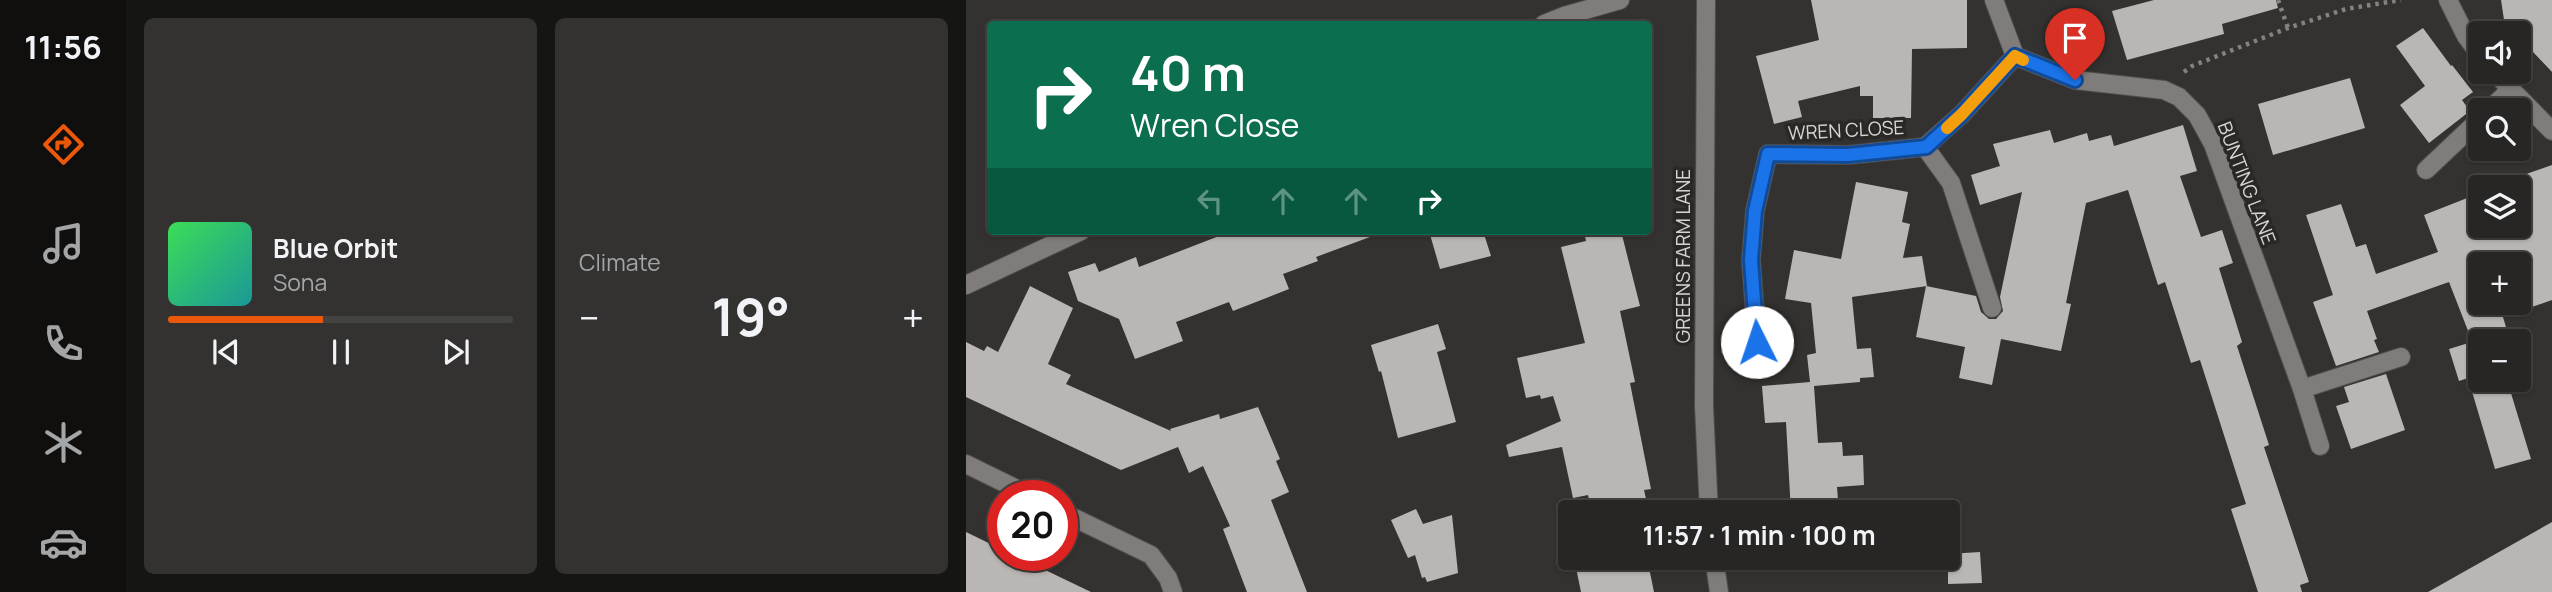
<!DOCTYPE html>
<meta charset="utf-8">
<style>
:root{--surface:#272624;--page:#333231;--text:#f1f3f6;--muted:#a4a5a6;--line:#434341;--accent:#ea580c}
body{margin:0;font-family:Manrope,sans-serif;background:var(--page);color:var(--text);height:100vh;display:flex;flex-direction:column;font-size:26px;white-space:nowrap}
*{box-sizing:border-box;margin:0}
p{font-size:23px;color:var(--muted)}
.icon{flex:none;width:38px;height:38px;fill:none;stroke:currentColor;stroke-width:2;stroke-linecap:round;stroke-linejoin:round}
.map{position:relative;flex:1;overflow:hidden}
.side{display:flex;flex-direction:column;gap:18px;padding:18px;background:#151514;width:840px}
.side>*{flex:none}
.hud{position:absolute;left:21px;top:21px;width:665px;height:214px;border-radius:7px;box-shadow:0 2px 5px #0004,0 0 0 2px var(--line);background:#0b6e4f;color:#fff;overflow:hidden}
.buttons{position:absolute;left:1502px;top:21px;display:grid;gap:14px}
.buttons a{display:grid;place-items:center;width:63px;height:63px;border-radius:7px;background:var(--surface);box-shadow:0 2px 5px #0004,0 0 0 2px var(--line);font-size:35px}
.speed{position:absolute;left:21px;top:480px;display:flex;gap:14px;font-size:35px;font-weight:700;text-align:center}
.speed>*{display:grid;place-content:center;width:91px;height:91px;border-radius:50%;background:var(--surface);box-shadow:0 2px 5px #0004,0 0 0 2px var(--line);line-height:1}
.speed .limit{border:10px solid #d22;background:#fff;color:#111}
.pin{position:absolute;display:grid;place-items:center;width:60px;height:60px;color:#fff;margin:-72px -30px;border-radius:50% 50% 50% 0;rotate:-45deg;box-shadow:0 0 7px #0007}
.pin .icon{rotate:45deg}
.me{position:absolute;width:77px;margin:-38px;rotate:356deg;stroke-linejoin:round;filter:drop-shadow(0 0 5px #0008)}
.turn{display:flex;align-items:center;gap:24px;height:147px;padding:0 28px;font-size:32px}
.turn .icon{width:91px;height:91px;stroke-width:2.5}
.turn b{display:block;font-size:49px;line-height:60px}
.lanes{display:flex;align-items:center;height:66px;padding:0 28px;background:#0003;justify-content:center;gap:35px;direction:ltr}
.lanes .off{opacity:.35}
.big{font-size:52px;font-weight:700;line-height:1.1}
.side .card{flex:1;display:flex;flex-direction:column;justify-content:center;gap:10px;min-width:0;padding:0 24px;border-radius:10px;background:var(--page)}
.song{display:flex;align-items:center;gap:21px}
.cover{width:84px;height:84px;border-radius:10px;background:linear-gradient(135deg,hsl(130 70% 55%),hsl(180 70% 35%))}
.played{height:7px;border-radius:4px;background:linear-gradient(90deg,var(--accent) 45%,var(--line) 45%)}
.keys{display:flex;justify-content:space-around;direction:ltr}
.heat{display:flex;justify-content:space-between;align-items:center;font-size:38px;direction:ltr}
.side .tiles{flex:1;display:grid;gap:18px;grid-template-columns:repeat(2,1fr)}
.trip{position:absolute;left:592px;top:500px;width:402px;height:70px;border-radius:7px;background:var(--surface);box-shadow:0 2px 5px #0004,0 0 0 2px var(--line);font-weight:700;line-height:70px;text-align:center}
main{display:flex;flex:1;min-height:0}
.menu{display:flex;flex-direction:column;width:126px;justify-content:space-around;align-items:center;background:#100f0e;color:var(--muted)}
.menu .icon{width:49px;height:49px}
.menu .current{color:var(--accent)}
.menu b{font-size:32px;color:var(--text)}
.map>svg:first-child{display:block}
.building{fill:#bab6b4;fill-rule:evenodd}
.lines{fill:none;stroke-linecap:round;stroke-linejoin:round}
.minor-casing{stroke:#504e4d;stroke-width:20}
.path{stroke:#848281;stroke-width:4.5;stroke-dasharray:3.5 5;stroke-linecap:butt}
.minor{stroke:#7f7c7a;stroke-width:18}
.route-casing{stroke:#114b97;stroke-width:18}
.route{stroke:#1a73e8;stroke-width:12}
.slow{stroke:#f59e0b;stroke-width:12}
.labels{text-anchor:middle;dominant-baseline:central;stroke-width:7;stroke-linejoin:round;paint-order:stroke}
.street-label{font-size:19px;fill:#d7d5d4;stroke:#2a2826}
</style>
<main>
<nav class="menu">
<b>11:56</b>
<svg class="icon current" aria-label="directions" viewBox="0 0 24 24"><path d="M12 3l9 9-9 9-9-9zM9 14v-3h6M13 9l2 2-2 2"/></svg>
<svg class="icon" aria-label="music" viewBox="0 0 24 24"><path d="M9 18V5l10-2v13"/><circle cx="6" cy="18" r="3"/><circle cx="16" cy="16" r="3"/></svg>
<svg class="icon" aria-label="phone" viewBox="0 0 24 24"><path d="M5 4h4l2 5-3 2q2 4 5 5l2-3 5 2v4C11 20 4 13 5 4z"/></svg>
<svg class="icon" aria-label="climate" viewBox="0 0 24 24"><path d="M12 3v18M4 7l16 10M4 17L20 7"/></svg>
<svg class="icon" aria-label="car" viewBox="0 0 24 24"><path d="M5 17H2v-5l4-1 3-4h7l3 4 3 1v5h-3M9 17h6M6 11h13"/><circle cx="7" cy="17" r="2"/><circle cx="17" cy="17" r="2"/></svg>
</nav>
<section class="side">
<div class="tiles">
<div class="card">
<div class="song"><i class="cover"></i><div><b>Blue Orbit</b><p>Sona</p></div></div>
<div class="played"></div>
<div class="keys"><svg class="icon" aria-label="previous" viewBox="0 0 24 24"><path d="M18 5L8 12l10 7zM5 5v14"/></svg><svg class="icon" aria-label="pause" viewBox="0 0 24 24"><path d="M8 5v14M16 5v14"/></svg><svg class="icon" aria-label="next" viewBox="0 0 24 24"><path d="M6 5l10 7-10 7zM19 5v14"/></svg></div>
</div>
<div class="card"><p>Climate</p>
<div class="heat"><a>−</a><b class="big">19°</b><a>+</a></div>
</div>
</div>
</section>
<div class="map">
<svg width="1586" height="592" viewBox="0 0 1586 592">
<rect width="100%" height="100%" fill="#343230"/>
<!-- building -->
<path class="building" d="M845 0H1001V48L946 49 945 118H907V96H894V86L832 101 836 117 808 124 790 56 853 40Z
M1188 0H1310L1312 8 1256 24 1258 34 1161 60 1146 11Z
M1535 0H1586V72L1552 36V33H1540Z
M1457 28 1485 66 1486 65 1507 92 1496 100 1504 111 1463 143 1434 105 1459 86 1430 46Z
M1384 78 1399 128 1307 155 1292 104Z
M1217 125 1231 171 1214 176 1235 237 1256 230 1267 263 1253 268 1276 342 1271 346 1303 445 1298 447 1343 582 1334 585 1336 592H1292L1265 509 1280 504 1234 360 1225 363 1199 282 1192 285 1162 190 1120 203 1100 303 1105 304 1095 351 1035 339 1026 385 993 378 999 347 950 337 960 286 1010 296 1015 312 1023 319H1030L1037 311 1034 297 1056 192 1014 205 1005 175 1034 166 1027 144 1084 130 1088 143 1121 133 1123 141 1145 135 1148 146Z
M1586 165V300L1537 317 1544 341H1514V380H1541L1565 459 1529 469 1502 378 1493 381 1483 349 1509 341H1506L1483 282 1401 311 1411 339 1408 340 1413 352 1370 366 1347 302 1367 295 1340 215 1375 204 1390 247 1400 244 1410 274 1472 252 1458 215 1514 193V226H1552V187H1523ZM1514 264H1552V303H1514Z
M890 182 942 192 936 222 944 224 937 258 956 256 961 286 886 297 891 349 905 348 908 377 894 378V382L848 386 852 443 876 442 877 456 897 455 898 485 871 487 873 513H825L820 422 799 423 796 386 844 382 841 355 850 353 845 303 819 299 828 250 875 259Z
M266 231H411L412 234 350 257 352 261 317 274 323 289 267 311 263 302 210 322 217 341 169 359 153 319 112 301 102 272 129 263 133 272 170 257 173 267Z
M463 231H517L525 256 474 269Z
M618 231H655L674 306 654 311 669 382 664 383 685 489 678 490 681 503 635 513H626L622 495 607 498 596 447 543 457 540 445 595 421 587 396 575 399 574 395 560 398 551 358 619 343 595 247 620 241Z
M64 286 107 308 82 364 105 375 100 384 205 431 204 429 253 414 254 419 292 407 314 459 310 461 323 492 305 500 341 592H281L257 529 264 526 237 466 223 473 212 447 155 470 0 397V342L18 351 21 346 32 352Z
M472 324 480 349 471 352 490 422 432 438 415 371 413 372 405 345Z
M1420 374 1439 430 1385 449 1370 406 1383 402 1378 387Z
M450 509 457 524 486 515 492 573 461 582 459 577 456 578 449 555 442 558 425 520Z
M1586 522V592H1462Z
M0 532 37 550V555H48L125 592H0Z
M1014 552 1016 583 982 584V554Z
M608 558H681L688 592H615Z"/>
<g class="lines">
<!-- minor casing -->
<g class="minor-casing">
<path id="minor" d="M740 0 738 406 743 513
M1028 0 1049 56 1109 80 1198 90 1213 97 1231 115 1247 144 1336 389 1354 446
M1482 0 1500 36 1514 55
M578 24 598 16 654 0
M1528 72 1586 131
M1523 110 1544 90
M959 147 985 183 1026 308
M1460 170 1514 119
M0 285 115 231
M791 342 785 260 789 211 802 154 882 155 959 147 996 114 1049 56
M1336 389 1435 357
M0 464 63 495
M96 512 185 555 202 578 207 592
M748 558 753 592"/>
</g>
<!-- path -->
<path class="path" d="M1312 0 1322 28
M1218 72 1226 66 1322 28 1380 9 1435 0"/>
<!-- minor -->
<use href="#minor" class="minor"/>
</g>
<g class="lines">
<!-- route casing -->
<g class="route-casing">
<path id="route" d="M791 342 785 260 789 211 802 154 882 155 960 147 996 114 1049 56 1109 80"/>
</g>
<!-- route -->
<use href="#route" class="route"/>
<!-- slow -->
<path class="slow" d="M981 128 996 114 1049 56 1057 60"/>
</g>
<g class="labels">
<!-- street labels -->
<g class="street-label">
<text transform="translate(880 130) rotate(-3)">WREN CLOSE</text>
<text transform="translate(1281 183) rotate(69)">BUNTING LANE</text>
<text transform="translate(717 256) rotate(-90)">GREENS FARM LANE</text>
</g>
</g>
</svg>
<div class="buttons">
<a><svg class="icon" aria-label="sound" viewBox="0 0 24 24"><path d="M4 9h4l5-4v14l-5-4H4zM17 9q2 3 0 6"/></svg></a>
<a><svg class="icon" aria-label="search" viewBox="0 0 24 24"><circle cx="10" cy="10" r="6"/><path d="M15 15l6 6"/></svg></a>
<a><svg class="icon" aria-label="layers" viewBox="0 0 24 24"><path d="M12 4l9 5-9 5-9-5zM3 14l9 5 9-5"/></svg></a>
<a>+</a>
<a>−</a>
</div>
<div class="speed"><div class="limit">20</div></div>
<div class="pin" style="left:1109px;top:80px;background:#d93025"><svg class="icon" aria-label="arrive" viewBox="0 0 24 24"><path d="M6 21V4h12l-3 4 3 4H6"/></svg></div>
<svg class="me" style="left:791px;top:342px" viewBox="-20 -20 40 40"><circle r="19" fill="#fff"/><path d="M0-13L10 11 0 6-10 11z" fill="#1a73e8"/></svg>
<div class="trip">11:57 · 1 min · 100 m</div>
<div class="hud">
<div class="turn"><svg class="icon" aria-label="right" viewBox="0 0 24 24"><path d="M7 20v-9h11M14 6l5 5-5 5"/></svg><div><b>40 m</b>Wren Close</div></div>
<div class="lanes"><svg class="icon off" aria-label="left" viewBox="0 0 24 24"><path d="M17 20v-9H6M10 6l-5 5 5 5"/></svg><svg class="icon off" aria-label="ahead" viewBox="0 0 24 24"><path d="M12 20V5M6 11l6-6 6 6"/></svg><svg class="icon off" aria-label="ahead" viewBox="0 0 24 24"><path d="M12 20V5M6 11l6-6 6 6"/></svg><svg class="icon" aria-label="right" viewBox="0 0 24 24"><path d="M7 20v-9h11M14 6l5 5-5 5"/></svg></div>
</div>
</div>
</main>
